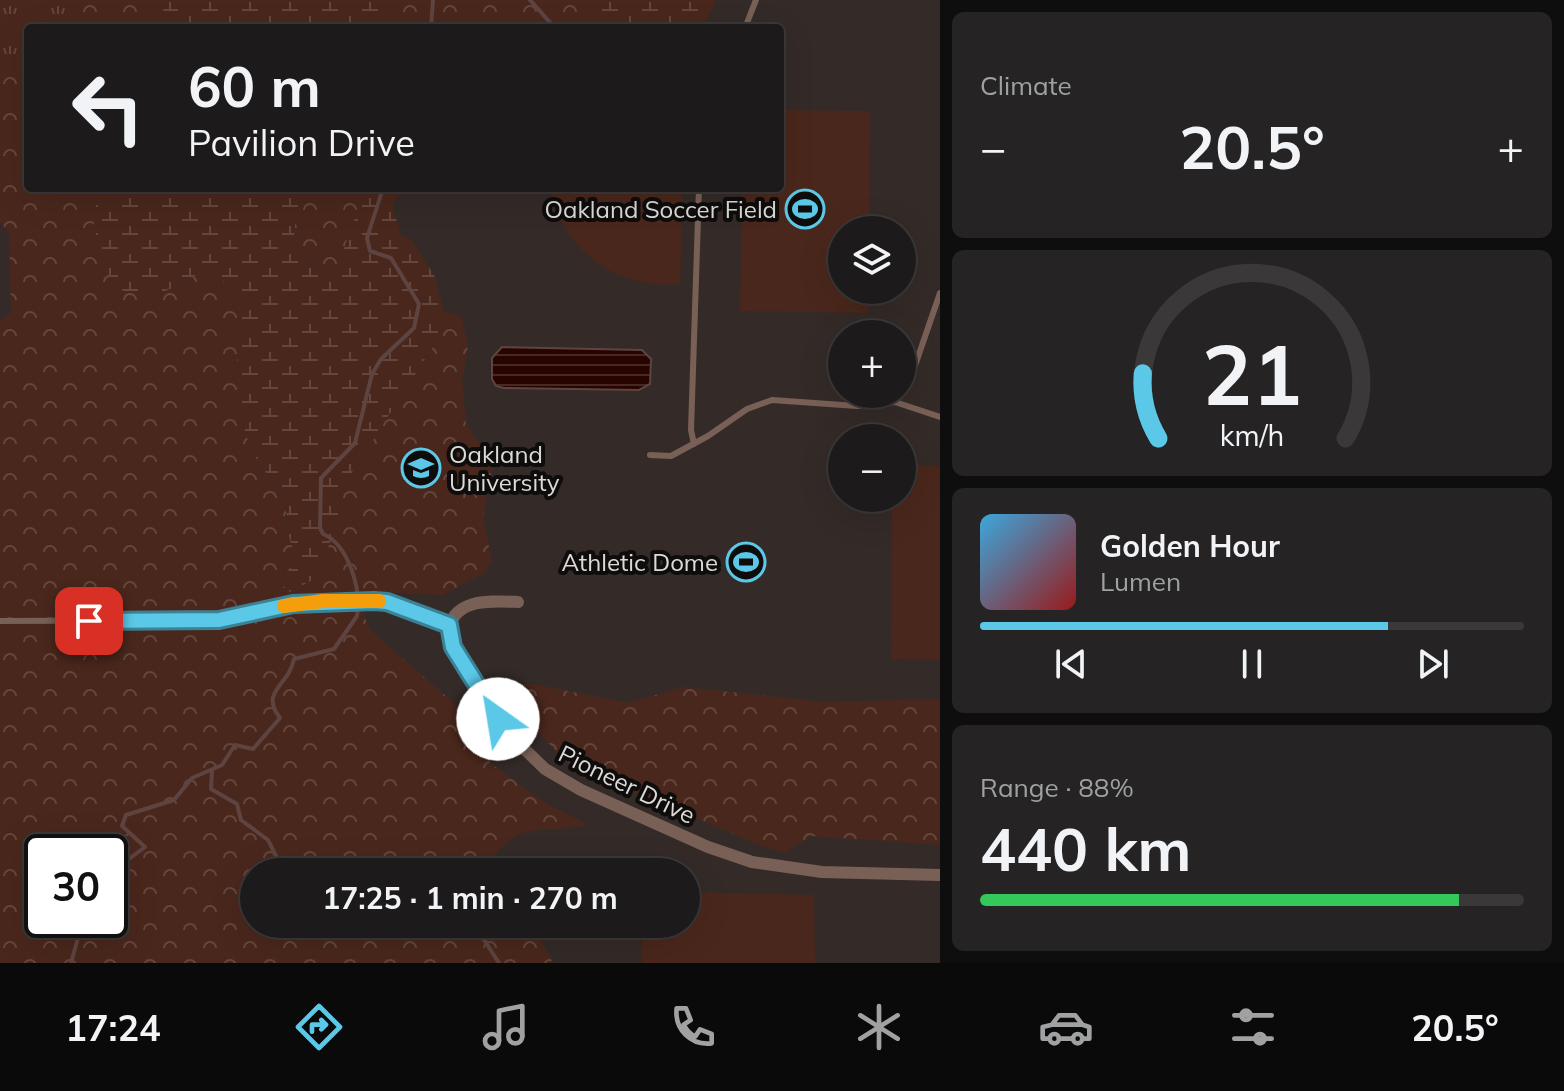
<!DOCTYPE html>
<meta charset="utf-8">
<style>
:root{--surface:#1c1a1a;--page:#252323;--text:#f1f3f6;--muted:#a0a1a2;--line:#3a3839;--accent:#5ac8e6}
body{margin:0;font-family:Mulish,sans-serif;background:var(--page);color:var(--text);height:100vh;display:flex;flex-direction:column;font-size:30px;white-space:nowrap}
*{box-sizing:border-box;margin:0}
p{font-size:26px;color:var(--muted)}
.icon{flex:none;width:44px;height:44px;fill:none;stroke:currentColor;stroke-width:2;stroke-linecap:round;stroke-linejoin:round}
.map{position:relative;flex:1;overflow:hidden}
.side{display:flex;flex-direction:column;gap:12px;padding:12px;background:#0f0e0e;width:624px}
.side>*{flex:none}
.guide{position:absolute;left:24px;top:24px;width:760px;height:168px;border-radius:8px;box-shadow:0 8px 32px #0002,0 0 0 2px var(--line);background:#1c1a1a;color:var(--text);overflow:hidden}
.buttons{position:absolute;left:828px;top:216px;display:grid;gap:16px}
.buttons a{display:grid;place-items:center;width:88px;height:88px;border-radius:50%;background:var(--surface);box-shadow:0 8px 32px #0002,0 0 0 2px var(--line);font-size:40px}
.speed{position:absolute;left:24px;top:834px;display:flex;gap:16px;font-size:40px;font-weight:700;text-align:center}
.speed>*{display:grid;place-content:center;width:104px;height:104px;border-radius:50%;background:var(--surface);box-shadow:0 8px 32px #0002,0 0 0 2px var(--line);line-height:1}
.speed .limit{border:4px solid #111;border-radius:12px;background:#fff;color:#111}
.pin{position:absolute;display:grid;place-items:center;width:68px;height:68px;color:#fff;margin:-34px;border-radius:16px;box-shadow:0 4px 12px #0006}
.me{position:absolute;width:88px;margin:-44px;rotate:328deg;stroke-linejoin:round;filter:drop-shadow(0 0 6px #0008)}
.turn{display:flex;align-items:center;gap:28px;height:168px;padding:0 32px;font-size:36px}
.turn .icon{width:104px;height:104px;stroke-width:2.5}
.turn b{display:block;font-size:56px;line-height:68px}
.big{font-size:60px;font-weight:700;line-height:1.1}
.side .widget{flex:1;display:flex;flex-direction:column;justify-content:center;gap:12px;min-width:0;padding:0 28px;border-radius:12px;background:var(--page)}
.side .dial{align-items:center;gap:0}
.dial svg{height:208px;overflow:visible;fill:none;stroke:var(--line);stroke-width:7;stroke-linecap:round;text-anchor:middle}
.dial text{fill:var(--text);stroke:none}
.song{display:flex;align-items:center;gap:24px}
.cover{width:96px;height:96px;border-radius:12px;background:linear-gradient(135deg,hsl(200 70% 55%),hsl(0 70% 35%))}
.played{height:8px;border-radius:4px;background:linear-gradient(90deg,var(--accent) 75%,var(--line) 75%)}
.keys{display:flex;justify-content:space-around;direction:ltr}
.heat{display:flex;justify-content:space-between;align-items:center;font-size:44px;direction:ltr}
.charge{height:12px;border-radius:6px;background:linear-gradient(90deg,#34c759 88%,var(--line) 0)}
.trip{position:absolute;left:240px;top:858px;width:460px;height:80px;border-radius:40px;background:var(--surface);box-shadow:0 8px 32px #0002,0 0 0 2px var(--line);font-weight:700;line-height:80px;text-align:center}
.menu{display:flex;height:128px;justify-content:space-around;align-items:center;background:#0b0a0a;color:var(--muted)}
.menu .icon{width:56px;height:56px}
.menu .current{color:var(--accent)}
.menu b{font-size:36px;color:var(--text)}
main{display:flex;flex:1;min-height:0}
.map>svg:first-child{display:block}
.built{fill:#342b28;fill-rule:evenodd}
.grass{fill:url(#grass-tufts)}
.forest{fill:url(#forest-crowns);fill-rule:evenodd}
.wetland{fill:url(#wetland-marsh)}
.pitch{fill:#4a271c}
.water{fill:url(#water-rules);stroke:#5e4441;stroke-width:2}
.lines{fill:none;stroke-linecap:round;stroke-linejoin:round}
.stream{stroke:#5e4441;stroke-width:4}
.lane{stroke:#796057;stroke-width:6}
.street{stroke:#796057;stroke-width:12}
.route-casing{stroke:#3a8296;stroke-width:20}
.route{stroke:#5ac8e6;stroke-width:14}
.slow{stroke:#f59e0b;stroke-width:14}
.labels{text-anchor:middle;dominant-baseline:central;stroke-width:8;stroke-linejoin:round;paint-order:stroke}
.poi-label{font-size:24px;fill:#dcdad9;stroke:#0e0d0c;text-anchor:end}
.street-label{font-size:24px;fill:#dcdad9;stroke:#0e0d0c}
</style>
<main>
<div class="map">
<svg width="940" height="963" viewBox="0 0 940 963">
<defs>
<pattern id="grass-tufts" width="24" height="20" patternUnits="userSpaceOnUse" patternTransform="scale(2)"><rect width="24" height="20" fill="#4a271c"/><path d="M3 7l-1-3M5 7V3M7 7l1-3M15 17l-1-3M17 17v-4M19 17l1-3" fill="none" stroke="#64463c"/></pattern>
<pattern id="forest-crowns" width="20" height="18" patternUnits="userSpaceOnUse" patternTransform="scale(2)"><rect width="20" height="18" fill="#4a271c"/><path d="M2 6a3 3 0 1 1 6 0M12 15a3 3 0 1 1 6 0" fill="none" stroke="#64463c"/></pattern>
<pattern id="wetland-marsh" width="20" height="14" patternUnits="userSpaceOnUse" patternTransform="scale(2)"><rect width="20" height="14" fill="#4a271c"/><path d="M1 5h8M5 5V1M11 12h8M15 12V8" fill="none" stroke="#64463c"/></pattern>
<pattern id="water-rules" width="6" height="5" patternUnits="userSpaceOnUse" patternTransform="scale(2)"><rect width="6" height="5" fill="#280400"/><path d="M0 2.5h6" fill="none" stroke="#472825"/></pattern>
</defs>
<rect width="100%" height="100%" fill="#262322"/>
<!-- built -->
<path class="built" d="M0 0H940V963H0ZM28 28H780V188H28ZM842 230H902V290H842ZM842 334H902V394H842ZM842 438H902V498H842ZM42 852H110V920H42ZM254 872H686V924H254Z"/>
<!-- grass -->
<path class="grass" d="M0 0H125L110 28H28V95L0 100Z"/>
<!-- forest -->
<path class="forest" d="M76 0H164L162 28H56Z
M383 0H569L642 28H379Z
M0 54H28V188H98L94 226 181 286 202 271C258 288 238 324 237 367 237 413 247 462 283 491 289 519 283 537 300 560L290 592 340 517 342 488 434 345 444 312 461 316 468 346 462 380 466 424 493 464 483 517 492 562 484 573 442 595 365 591 364 616 371 631 455 704 490 763 542 801 588 825C539 835 512 817 486 872H254V924H504L539 937 553 963H0V321L11 313 9 233 0 222ZM42 852H110V920H42Z
M314 188H366L339 262 325 275C287 252 286 221 314 188Z
M527 683 628 703 683 687 824 702 940 699V845L811 836 784 853C737 839 694 815 648 797 632 791 615 790 600 784 570 771 528 721 505 696Z"/>
<!-- wetland -->
<path class="wetland" d="M164 0H383L379 28H162Z
M569 0H716L703 28H642Z
M98 188H314C286 221 286 253 325 275L339 262 366 188H404L392 205 401 236 411 239 435 277 444 312 434 345 342 488 340 517 316 578 290 592 276 580 300 560C283 536 289 520 284 491 247 462 237 414 237 368 237 324 258 288 202 271 167 295 152 298 111 288L94 226Z"/>
<!-- pitch -->
<path class="pitch" d="M780 110 870 111 869 230H842V290H868V313L740 311 742 188H780Z
M550 188H683L680 284C617 290 562 251 550 188Z
M902 466H940V660L891 659 892 498H902Z
M686 892 814 895 815 963H642V924H686Z"/>
<!-- water -->
<path class="water" d="M502 347 642 350 651 359 650 384 639 390 504 388 496 386 492 379V358Z"/>
<g class="lines">
<!-- stream -->
<path class="stream" d="M530 0 555 28
M431 28 433 0
M212 771 211 789 237 804 241 820 268 840 284 872
M110 873 145 847 122 826 126 815 174 800 192 778 222 765 235 745 253 749 280 718C259 691 289 686 294 659L334 649 357 616C362 590 348 544 323 534L320 528 321 478 355 443 372 374 381 359 414 328 419 304 391 258 370 251 367 238 383 188
M454 924 457 931 481 935 499 963
M71 963 83 920"/>
<!-- lane -->
<path class="lane" d="M745 28 756 0
M895 402 908 386 940 293
M694 444 691 430 699 188
M650 455 671 456 708 436 747 409 772 400 857 406 895 402 940 417
M0 621 219 620 293 604 369 601"/>
<!-- street -->
<path class="street" d="M369 601 387 602 449 625
M518 602C488 601 451 598 448 635L513 738 545 769 581 790 708 847 752 862 822 872 940 875"/>
</g>
<g class="lines">
<!-- route casing -->
<g class="route-casing">
<path id="route" d="M89 621 219 620 293 604 374 601 387 602 449 625 453 647 498 719"/>
</g>
<!-- route -->
<use href="#route" class="route"/>
<!-- slow -->
<path class="slow" d="M284 606 323 601H379"/>
</g>
<!-- icons -->
<defs>
<g id="stadium-ring" transform="scale(2)"><circle r="9.5" fill="#0e0d0c" stroke="#5ac8e6" stroke-width="1.5"/><path d="M0-5a6.5 5 0 1 0 0 10a6.5 5 0 1 0 0-10ZM-3.5-1.8h7v3.6h-7Z" fill="#5ac8e6"/></g>
<g id="university-ring" transform="scale(2)"><circle r="9.5" fill="#0e0d0c" stroke="#5ac8e6" stroke-width="1.5"/><path d="M0-5L7-2L0 1L-7-2ZM-4 1L0 2.5L4 1V4Q0 6-4 4Z" fill="#5ac8e6"/></g>
</defs>
<g fill-rule="evenodd">
<use href="#stadium-ring" x="805" y="209"/>
<use href="#university-ring" x="421" y="468"/>
<use href="#stadium-ring" x="746" y="562"/>
</g>
<g class="labels">
<!-- poi labels -->
<g class="poi-label">
<text x="777" y="209">Oakland Soccer Field</text>
<text x="449" y="454" text-anchor="start">Oakland<tspan x="449" dy="28">University</tspan></text>
<text x="718" y="562">Athletic Dome</text>
</g>
<!-- street labels -->
<g class="street-label">
<text transform="translate(627 784) rotate(26)">Pioneer Drive</text>
</g>
</g>
</svg>
<div class="buttons">
<a><svg class="icon" aria-label="layers" viewBox="0 0 24 24"><path d="M12 4l9 5-9 5-9-5zM3 14l9 5 9-5"/></svg></a>
<a>+</a>
<a>−</a>
</div>
<div class="speed"><div class="limit">30</div></div>
<div class="pin" style="left:89px;top:621px;background:#d93025"><svg class="icon" aria-label="arrive" viewBox="0 0 24 24"><path d="M6 21V4h12l-3 4 3 4H6"/></svg></div>
<svg class="me" style="left:498px;top:719px" viewBox="-20 -20 40 40"><circle r="19" fill="#fff"/><path d="M0-13L10 11 0 6-10 11z" fill="#5ac8e6"/></svg>
<div class="trip">17:25 · 1 min · 270 m</div>
<div class="guide">
<div class="turn"><svg class="icon" aria-label="left" viewBox="0 0 24 24"><path d="M17 20v-9H6M10 6l-5 5 5 5"/></svg><div><b>60 m</b>Pavilion Drive</div></div>
</div>
</div>
<section class="side">
<div class="widget"><p>Climate</p>
<div class="heat"><a>−</a><b class="big">20.5°</b><a>+</a></div>
</div>
<div class="widget dial"><svg viewBox="0 0 100 80">
<path d="M14 69A42 42 0 1 1 86 69"/>
<path d="M14 69A42 42 0 0 1 8 44" stroke="#5ac8e6"/>
<text x="50" y="56" font-size="32" font-weight="700">21</text>
<text x="50" y="72" font-size="11">km/h</text>
</svg></div>
<div class="widget">
<div class="song"><i class="cover"></i><div><b>Golden Hour</b><p>Lumen</p></div></div>
<div class="played"></div>
<div class="keys"><svg class="icon" aria-label="previous" viewBox="0 0 24 24"><path d="M18 5L8 12l10 7zM5 5v14"/></svg><svg class="icon" aria-label="pause" viewBox="0 0 24 24"><path d="M8 5v14M16 5v14"/></svg><svg class="icon" aria-label="next" viewBox="0 0 24 24"><path d="M6 5l10 7-10 7zM19 5v14"/></svg></div>
</div>
<div class="widget"><p>Range · 88%</p><b class="big">440 km</b><div class="charge"></div></div>
</section>
</main>
<nav class="menu">
<b>17:24</b>
<svg class="icon current" aria-label="directions" viewBox="0 0 24 24"><path d="M12 3l9 9-9 9-9-9zM9 14v-3h6M13 9l2 2-2 2"/></svg>
<svg class="icon" aria-label="music" viewBox="0 0 24 24"><path d="M9 18V5l10-2v13"/><circle cx="6" cy="18" r="3"/><circle cx="16" cy="16" r="3"/></svg>
<svg class="icon" aria-label="phone" viewBox="0 0 24 24"><path d="M5 4h4l2 5-3 2q2 4 5 5l2-3 5 2v4C11 20 4 13 5 4z"/></svg>
<svg class="icon" aria-label="climate" viewBox="0 0 24 24"><path d="M12 3v18M4 7l16 10M4 17L20 7"/></svg>
<svg class="icon" aria-label="car" viewBox="0 0 24 24"><path d="M5 17H2v-5l4-1 3-4h7l3 4 3 1v5h-3M9 17h6M6 11h13"/><circle cx="7" cy="17" r="2"/><circle cx="17" cy="17" r="2"/></svg>
<svg class="icon" aria-label="filters" viewBox="0 0 24 24"><path d="M4 7h16M4 17h16"/><circle cx="9" cy="7" r="2"/><circle cx="15" cy="17" r="2"/></svg>
<b>20.5°</b>
</nav>
